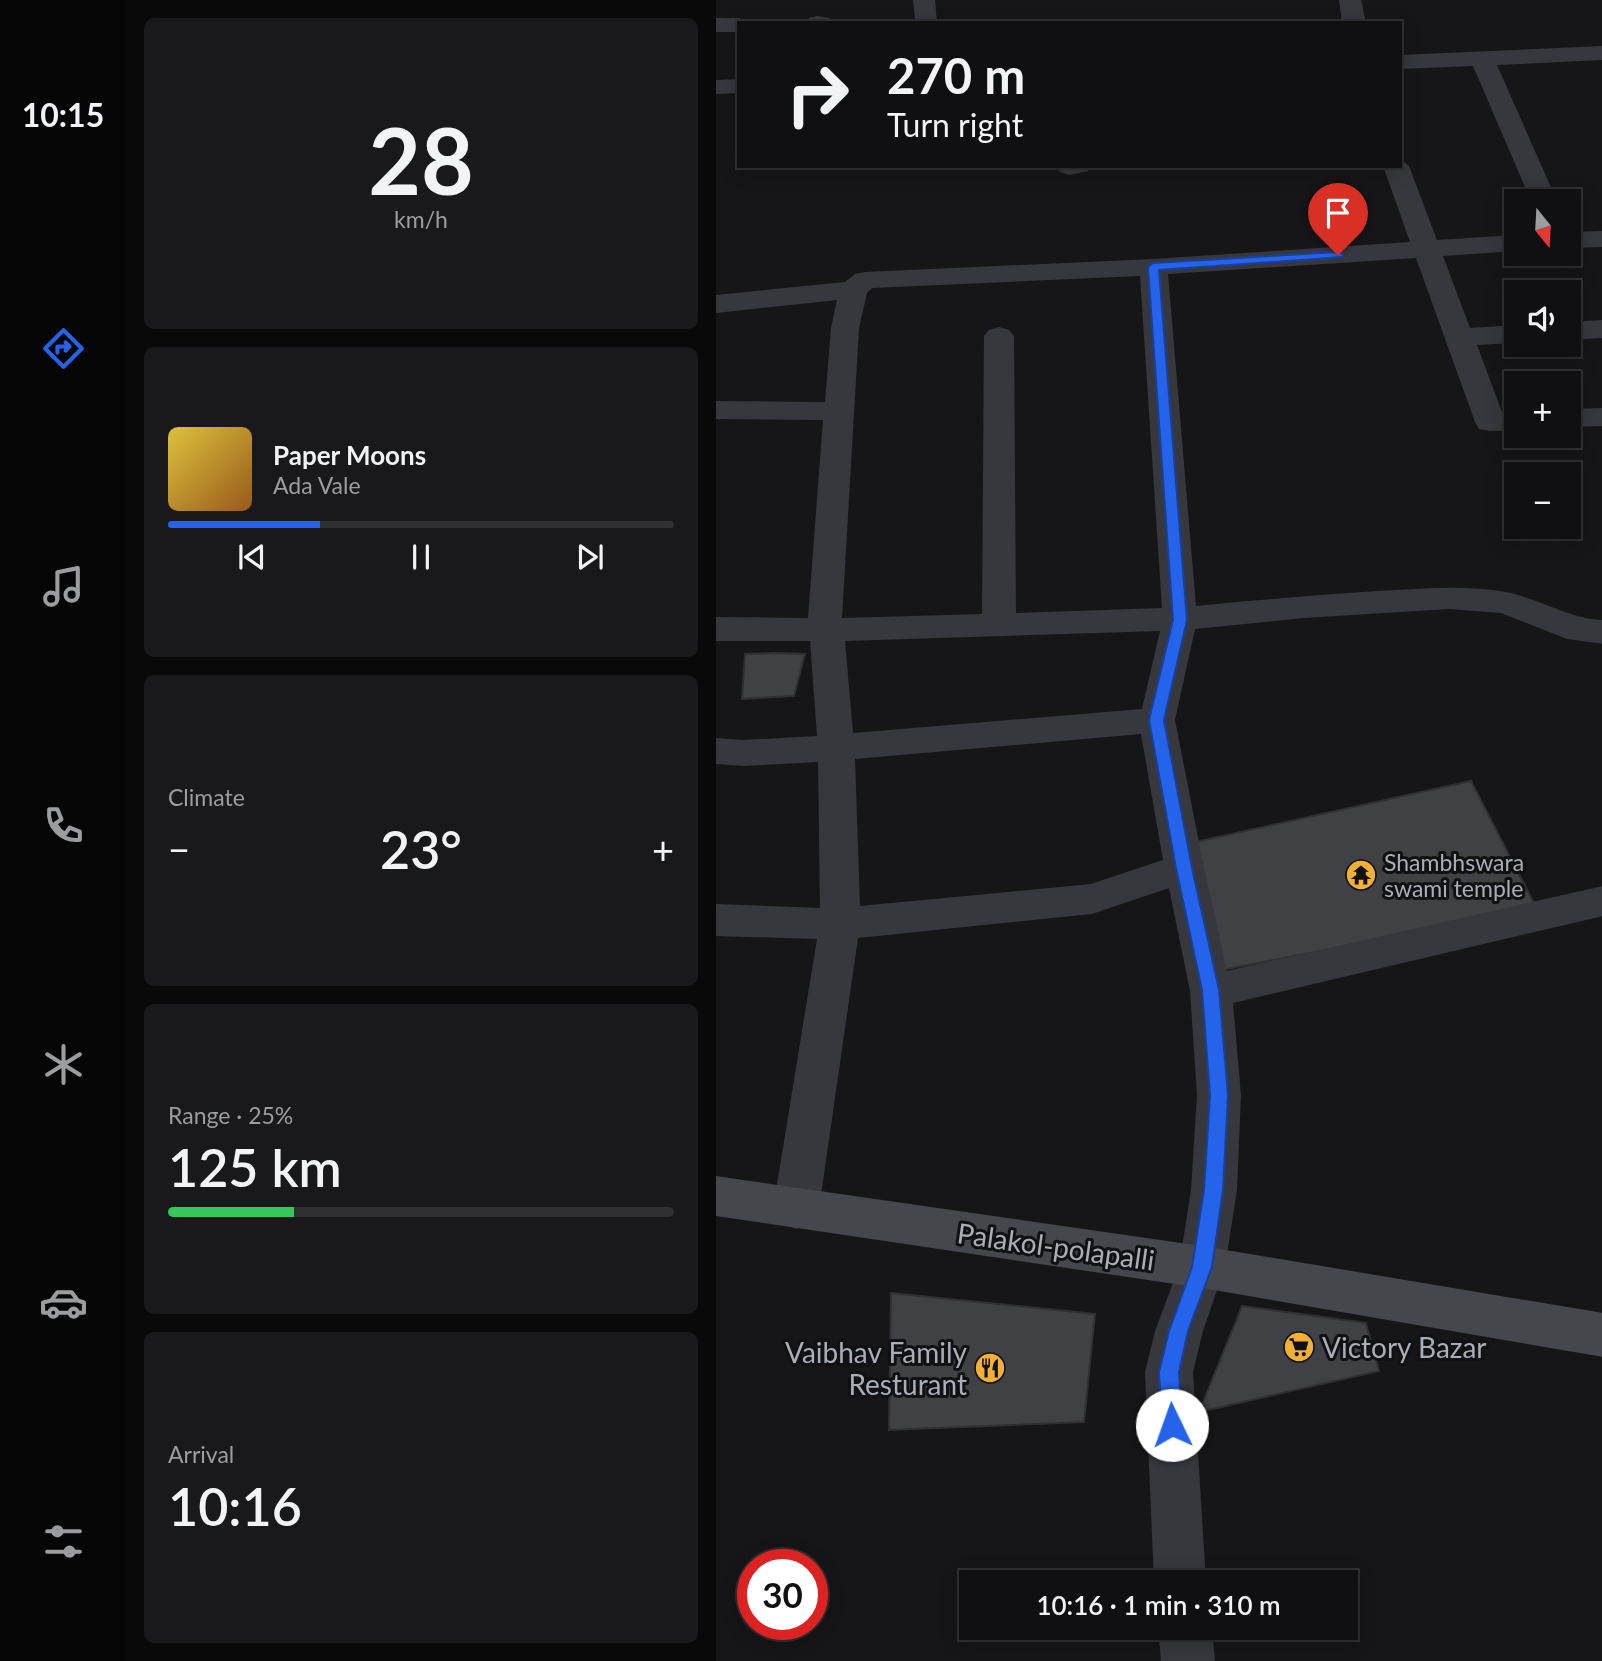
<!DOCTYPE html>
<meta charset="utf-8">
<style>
:root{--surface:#101012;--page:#19191b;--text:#f1f3f6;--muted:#9c9d9f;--line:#303032;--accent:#2563eb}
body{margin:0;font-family:Lato,sans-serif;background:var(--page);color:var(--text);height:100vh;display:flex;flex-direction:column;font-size:26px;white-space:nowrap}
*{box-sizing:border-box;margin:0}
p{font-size:23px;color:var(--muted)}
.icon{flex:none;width:38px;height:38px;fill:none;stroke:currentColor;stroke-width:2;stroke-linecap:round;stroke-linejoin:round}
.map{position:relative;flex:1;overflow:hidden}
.side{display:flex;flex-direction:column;gap:18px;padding:18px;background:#09090a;width:590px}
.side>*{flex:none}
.hud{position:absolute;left:21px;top:21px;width:665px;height:147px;border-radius:0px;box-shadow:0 4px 18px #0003,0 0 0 2px var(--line);background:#101012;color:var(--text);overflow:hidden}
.needle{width:46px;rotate:162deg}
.buttons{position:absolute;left:788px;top:189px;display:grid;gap:14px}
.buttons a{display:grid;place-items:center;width:77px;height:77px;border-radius:0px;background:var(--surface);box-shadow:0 4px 18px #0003,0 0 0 2px var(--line);font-size:35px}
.speed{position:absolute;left:21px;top:1549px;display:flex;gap:14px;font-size:35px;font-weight:700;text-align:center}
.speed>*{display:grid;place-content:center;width:91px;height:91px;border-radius:50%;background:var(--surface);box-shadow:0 4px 18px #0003,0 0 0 2px var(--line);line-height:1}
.speed .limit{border:10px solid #d22;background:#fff;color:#111}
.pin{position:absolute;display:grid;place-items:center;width:60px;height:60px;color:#fff;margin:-72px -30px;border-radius:50% 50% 50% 0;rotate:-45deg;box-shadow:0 0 7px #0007}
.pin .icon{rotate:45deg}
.me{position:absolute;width:77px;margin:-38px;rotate:357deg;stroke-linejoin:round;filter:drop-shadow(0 0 5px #0008)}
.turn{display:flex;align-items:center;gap:24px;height:147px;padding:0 35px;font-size:32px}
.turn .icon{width:91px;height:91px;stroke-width:2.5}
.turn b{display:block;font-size:49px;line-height:60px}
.big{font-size:52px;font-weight:600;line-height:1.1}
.side .widget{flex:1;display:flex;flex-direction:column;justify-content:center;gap:10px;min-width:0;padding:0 24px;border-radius:10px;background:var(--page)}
.side .dial{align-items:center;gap:0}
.dial b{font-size:91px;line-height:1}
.song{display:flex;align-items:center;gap:21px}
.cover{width:84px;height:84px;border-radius:10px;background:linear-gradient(135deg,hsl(50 70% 55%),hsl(30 70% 35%))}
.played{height:7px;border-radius:4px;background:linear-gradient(90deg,var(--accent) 30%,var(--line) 30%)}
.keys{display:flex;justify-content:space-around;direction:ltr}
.heat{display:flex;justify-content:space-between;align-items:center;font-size:38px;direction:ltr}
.charge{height:10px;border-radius:5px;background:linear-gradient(90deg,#34c759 25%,var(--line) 0)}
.trip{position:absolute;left:243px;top:1570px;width:399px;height:70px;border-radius:0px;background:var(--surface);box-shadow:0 4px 18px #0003,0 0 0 2px var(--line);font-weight:600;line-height:70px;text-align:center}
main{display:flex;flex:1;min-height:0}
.tab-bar{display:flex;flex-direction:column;width:126px;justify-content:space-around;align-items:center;background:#060607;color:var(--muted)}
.tab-bar .icon{width:49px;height:49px}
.tab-bar .selected{color:var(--accent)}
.tab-bar b{font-size:32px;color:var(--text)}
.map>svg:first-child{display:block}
.building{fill:#404145;stroke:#303034;stroke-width:2}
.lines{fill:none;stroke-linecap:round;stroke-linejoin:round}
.street{fill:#37383d;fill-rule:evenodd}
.secondary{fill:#45474d;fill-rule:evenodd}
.route{fill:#2563eb;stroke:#184099;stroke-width:2}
.labels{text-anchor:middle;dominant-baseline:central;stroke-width:6;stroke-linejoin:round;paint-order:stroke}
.poi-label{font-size:23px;fill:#a8adb8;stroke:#111113;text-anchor:start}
.near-street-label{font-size:28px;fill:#a8adb8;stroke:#111113}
.near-poi-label{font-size:28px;fill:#a8adb8;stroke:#111113;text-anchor:start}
</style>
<main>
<nav class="tab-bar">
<b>10:15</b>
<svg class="icon selected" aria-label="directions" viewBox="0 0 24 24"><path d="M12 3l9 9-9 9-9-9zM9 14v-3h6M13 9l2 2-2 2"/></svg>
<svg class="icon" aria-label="music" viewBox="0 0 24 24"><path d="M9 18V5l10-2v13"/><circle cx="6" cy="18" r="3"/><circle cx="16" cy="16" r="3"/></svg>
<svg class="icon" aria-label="phone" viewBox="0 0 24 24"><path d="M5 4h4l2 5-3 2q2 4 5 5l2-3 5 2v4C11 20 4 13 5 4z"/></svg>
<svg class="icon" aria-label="climate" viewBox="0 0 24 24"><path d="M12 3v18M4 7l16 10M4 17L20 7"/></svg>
<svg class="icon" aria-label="car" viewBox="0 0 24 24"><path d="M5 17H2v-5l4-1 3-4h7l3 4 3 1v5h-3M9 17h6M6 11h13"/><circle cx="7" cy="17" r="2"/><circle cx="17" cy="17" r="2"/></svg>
<svg class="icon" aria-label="filters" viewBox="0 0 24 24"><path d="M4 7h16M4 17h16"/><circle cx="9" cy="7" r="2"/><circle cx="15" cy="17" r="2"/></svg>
</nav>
<section class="side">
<div class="widget dial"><b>28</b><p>km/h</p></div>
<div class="widget">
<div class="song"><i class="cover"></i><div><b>Paper Moons</b><p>Ada Vale</p></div></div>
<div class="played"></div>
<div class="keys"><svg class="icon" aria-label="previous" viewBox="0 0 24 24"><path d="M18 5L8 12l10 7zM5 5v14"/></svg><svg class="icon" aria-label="pause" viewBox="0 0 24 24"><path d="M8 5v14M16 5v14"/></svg><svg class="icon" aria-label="next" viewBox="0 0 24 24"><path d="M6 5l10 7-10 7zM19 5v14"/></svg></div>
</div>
<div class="widget"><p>Climate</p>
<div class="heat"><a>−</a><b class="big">23°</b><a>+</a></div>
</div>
<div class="widget"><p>Range · 25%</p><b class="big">125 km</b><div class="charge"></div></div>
<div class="widget"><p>Arrival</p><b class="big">10:16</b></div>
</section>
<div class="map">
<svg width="887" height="1661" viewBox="0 0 887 1661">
<rect width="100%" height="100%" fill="#161618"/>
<!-- building -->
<path class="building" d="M60 653 89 654 78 696 26 699 29 654Z
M755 781 821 909 506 970 479 842Z
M175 1293 379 1314 368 1422 173 1430Z
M526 1306 650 1323 663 1371 483 1412Z"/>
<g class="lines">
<!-- street -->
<path class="street" d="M197 0H219L221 23H197L199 19Z
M623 0H645L650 23H626Z
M101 16 113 18 116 23H90L93 18Z
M0 18H23L33 23H23V32H0Z
M887 46V60L781 65 841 201H815L757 66 684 69V55Z
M23 79V93L0 94V80Z
M684 159 693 166 721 240 800 235V251L727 256 754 328 800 325V343L761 345 786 412H800V430L774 431 763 429 759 422 700 258 452 274 480 606C541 600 601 595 661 591 702 589 743 585 784 591 820 596 851 619 887 620V644L851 639 785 613 733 609 588 618 479 629 459 720 488 868 511 971 887 886V916L517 1003 525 1095 521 1190 509 1267 487 1331 477 1372 490 1582H438L429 1372 439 1331 463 1267 475 1190 481 1095 474 991 453 888 376 914 142 938 103 1209 96 1223 80 1229 64 1223 57 1209 101 939 0 936V904L104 908 102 762 27 766 0 764V738L27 740 101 736 94 641H0V617L92 618 107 420 0 419V401L109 402 115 328 121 300 0 313V295L129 282 139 274 149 272 437 259 694 242 667 166H684ZM424 276 446 608 300 613 298 336 293 330 283 327 273 330 268 336 266 614 126 618 143 328 151 293 156 288ZM444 631 426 709 137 733 129 641ZM425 734 447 860 375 884 144 906 139 759Z
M376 166 372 171 353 175 344 172 340 167Z
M887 231V247L852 248V232Z
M887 320V338L852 340V322Z
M887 408V426L852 427V409Z
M442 1628H496L499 1661H445Z"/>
<!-- secondary -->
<path class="secondary" d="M0 1176 486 1246 887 1313V1357L486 1288 0 1216Z"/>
</g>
<!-- route -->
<path class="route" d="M622 252 627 253V257L443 270 471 620 448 720 476 868 503 990 512 1095 507 1190 496 1267 472 1331 463 1372 466 1425 463 1432 456 1435 449 1432 446 1425 443 1372 453 1331 476 1267 488 1190 494 1095 486 990 460 868 433 720 457 620 432 267 437 263Z"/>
<!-- icons -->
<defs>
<g id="temple-disc" transform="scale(1.575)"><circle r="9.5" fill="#f2b134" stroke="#111113"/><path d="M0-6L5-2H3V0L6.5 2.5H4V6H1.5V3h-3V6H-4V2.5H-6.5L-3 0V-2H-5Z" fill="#111"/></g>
<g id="supermarket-disc" transform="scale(1.575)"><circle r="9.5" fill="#f2b134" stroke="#111113"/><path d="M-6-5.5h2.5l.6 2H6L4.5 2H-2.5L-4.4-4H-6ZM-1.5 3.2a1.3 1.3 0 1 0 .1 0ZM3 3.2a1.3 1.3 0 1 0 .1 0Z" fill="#111"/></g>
<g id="restaurant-disc" transform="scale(1.575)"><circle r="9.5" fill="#f2b134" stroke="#111113"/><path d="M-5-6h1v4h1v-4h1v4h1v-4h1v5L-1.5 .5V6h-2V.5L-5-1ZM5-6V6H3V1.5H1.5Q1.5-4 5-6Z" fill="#111"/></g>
</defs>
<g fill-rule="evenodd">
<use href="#temple-disc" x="645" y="875"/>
<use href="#supermarket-disc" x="583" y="1347"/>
<use href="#restaurant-disc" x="274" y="1368"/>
</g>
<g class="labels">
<!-- poi labels -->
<g class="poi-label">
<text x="668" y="862">Shambhswara<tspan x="668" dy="26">swami temple</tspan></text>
</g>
<!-- near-street labels -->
<g class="near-street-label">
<text transform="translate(340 1246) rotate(8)">Palakol-polapalli</text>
</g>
<!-- near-poi labels -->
<g class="near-poi-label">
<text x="606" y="1347">Victory Bazar</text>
<text x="251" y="1352" text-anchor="end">Vaibhav Family<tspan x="251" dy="32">Resturant</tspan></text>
</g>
</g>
</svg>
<div class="buttons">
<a><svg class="needle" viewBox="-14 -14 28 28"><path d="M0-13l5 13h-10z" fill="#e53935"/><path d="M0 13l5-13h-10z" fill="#9c9d9f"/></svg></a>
<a><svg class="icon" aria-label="sound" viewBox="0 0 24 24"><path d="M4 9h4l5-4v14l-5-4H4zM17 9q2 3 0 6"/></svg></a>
<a>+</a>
<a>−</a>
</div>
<div class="speed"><div class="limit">30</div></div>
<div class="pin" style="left:622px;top:255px;background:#d93025"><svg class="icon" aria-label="arrive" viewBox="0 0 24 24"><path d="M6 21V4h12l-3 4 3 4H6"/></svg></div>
<svg class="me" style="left:456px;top:1425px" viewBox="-20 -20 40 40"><circle r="19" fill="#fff"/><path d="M0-13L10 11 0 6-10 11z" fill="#2563eb"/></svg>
<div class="trip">10:16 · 1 min · 310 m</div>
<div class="hud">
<div class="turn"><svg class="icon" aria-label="right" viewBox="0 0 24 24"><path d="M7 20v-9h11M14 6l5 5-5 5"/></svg><div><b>270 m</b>Turn right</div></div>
</div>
</div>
</main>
